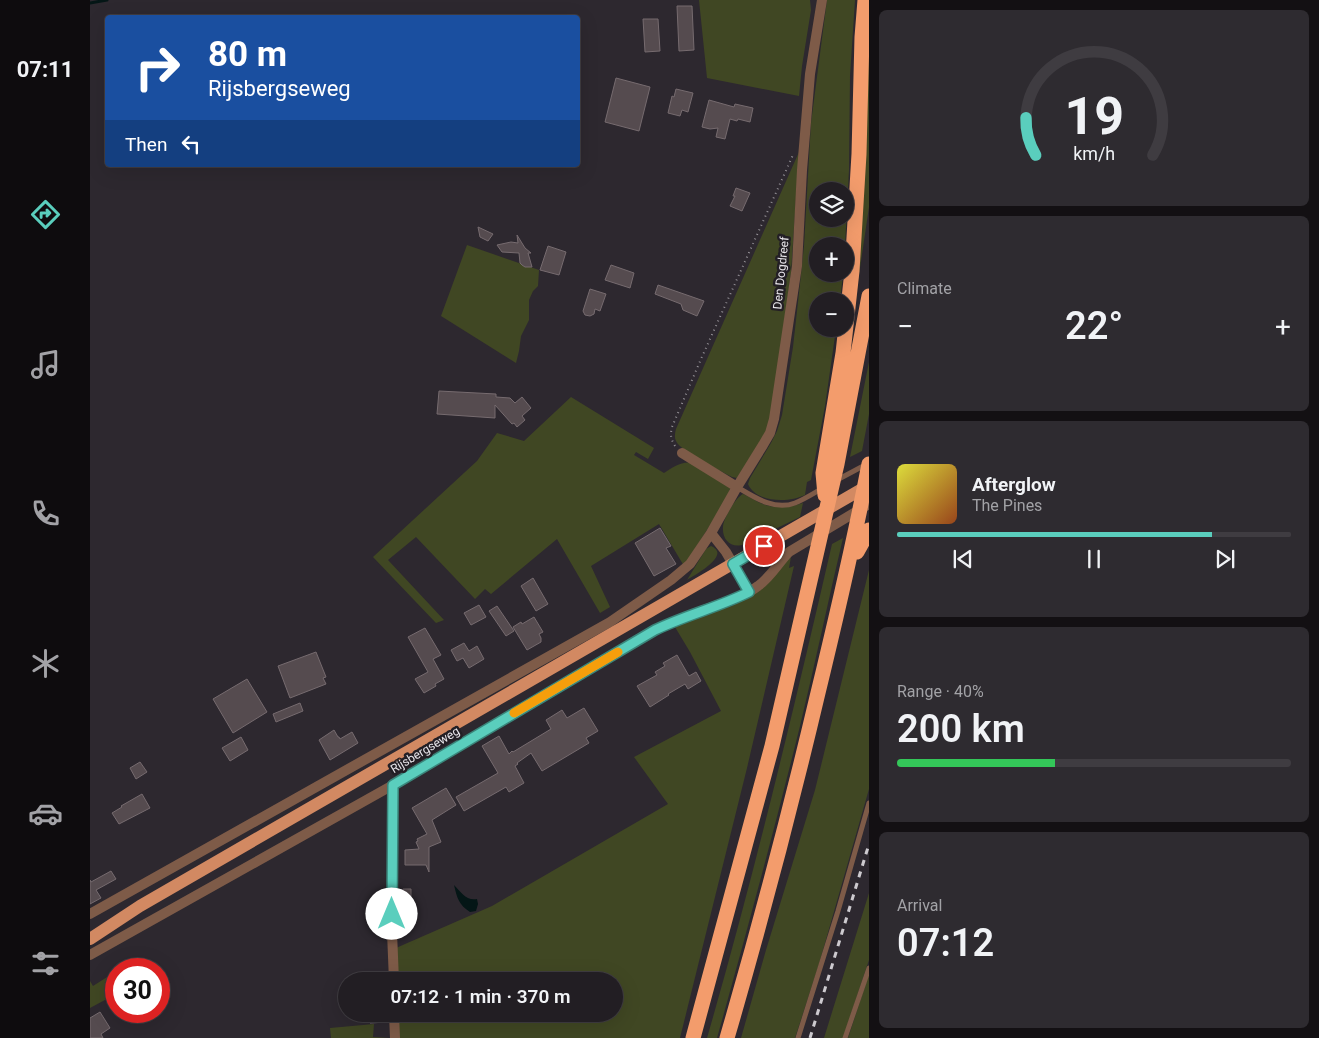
<!DOCTYPE html>
<meta charset="utf-8">
<style>
:root{--surface:#221e23;--page:#2e2b30;--text:#f1f3f6;--muted:#a2a2a6;--line:#3f3c41;--accent:#5acebd}
body{margin:0;font-family:Roboto,sans-serif;background:var(--page);color:var(--text);height:100vh;display:flex;flex-direction:column;font-size:19px;white-space:nowrap}
*{box-sizing:border-box;margin:0}
p{font-size:16px;color:var(--muted)}
.icon{flex:none;width:28px;height:28px;fill:none;stroke:currentColor;stroke-width:2;stroke-linecap:round;stroke-linejoin:round}
.map{position:relative;flex:1;overflow:hidden}
.panel{display:flex;flex-direction:column;gap:10px;padding:10px;background:#131013;width:450px}
.panel>*{flex:none}
.guide{position:absolute;left:15px;top:15px;width:475px;height:152px;border-radius:5px;box-shadow:0 5px 20px #0002,0 0 0 1px var(--line);background:#1a4fa0;color:#fff;overflow:hidden}
.tools{position:absolute;left:719px;top:182px;display:grid;gap:10px}
.tools a{display:grid;place-items:center;width:45px;height:45px;border-radius:50%;background:var(--surface);box-shadow:0 5px 20px #0002,0 0 0 1px var(--line);font-size:25px}
.speed{position:absolute;left:15px;top:958px;display:flex;gap:10px;font-size:25px;font-weight:700;text-align:center}
.speed>*{display:grid;place-content:center;width:65px;height:65px;border-radius:50%;background:var(--surface);box-shadow:0 5px 20px #0002,0 0 0 1px var(--line);line-height:1}
.speed .limit{border:8px solid #d22;background:#fff;color:#111}
.pin{position:absolute;display:grid;place-items:center;width:42px;height:42px;color:#fff;margin:-21px;border:2px solid #fff;border-radius:50%;box-shadow:0 1px 5px #0007}
.me{position:absolute;width:55px;margin:-28px;rotate:0deg;stroke-linejoin:round;filter:drop-shadow(0 0 4px #0008)}
.turn{display:flex;align-items:center;gap:18px;height:105px;padding:0 20px;font-size:22px}
.turn .icon{width:65px;height:65px;stroke-width:2.5}
.turn b{display:block;font-size:35px;line-height:42px}
.then{display:flex;align-items:center;height:48px;padding:0 20px;background:#0003;gap:10px;font-size:19px}
.big{font-size:38px;font-weight:600;line-height:1.1}
.panel .tile{flex:1;display:flex;flex-direction:column;justify-content:center;gap:8px;min-width:0;padding:0 18px;border-radius:8px;background:var(--page)}
.panel .dial{align-items:center;gap:0}
.dial svg{height:130px;overflow:visible;fill:none;stroke:var(--line);stroke-width:7;stroke-linecap:round;text-anchor:middle}
.dial text{fill:var(--text);stroke:none}
.song{display:flex;align-items:center;gap:15px}
.cover{width:60px;height:60px;border-radius:8px;background:linear-gradient(135deg,hsl(60 70% 55%),hsl(20 70% 35%))}
.played{height:5px;border-radius:2px;background:linear-gradient(90deg,var(--accent) 80%,var(--line) 80%)}
.keys{display:flex;justify-content:space-around;direction:ltr}
.heat{display:flex;justify-content:space-between;align-items:center;font-size:28px;direction:ltr}
.charge{height:8px;border-radius:4px;background:linear-gradient(90deg,#34c759 40%,var(--line) 0)}
.trip{position:absolute;left:248px;top:972px;width:285px;height:50px;border-radius:25px;background:var(--surface);box-shadow:0 5px 20px #0002,0 0 0 1px var(--line);font-weight:600;line-height:50px;text-align:center}
main{display:flex;flex:1;min-height:0}
.tab-bar{display:flex;flex-direction:column;width:90px;justify-content:space-around;align-items:center;background:#0e0c0e;color:var(--muted)}
.tab-bar .icon{width:35px;height:35px}
.tab-bar .selected{color:var(--accent)}
.tab-bar b{font-size:22px;color:var(--text)}
.map>svg:first-child{display:block}
.green{fill:#404723;fill-rule:evenodd}
.water{fill:#041616}
.lines{fill:none;stroke-linecap:round;stroke-linejoin:round}
.stream{stroke:#041616;stroke-width:3}
.building{fill:#554b4f;stroke:#766b6f}
.path{stroke:#938f95;stroke-width:2;stroke-dasharray:1 4;stroke-linecap:butt}
.service{stroke:#7e5b48;stroke-width:5}
.minor{stroke:#7e5b48;stroke-width:10}
.primary{stroke:#d28962;stroke-width:12}
.motorway{stroke:#f39c6c;stroke-width:15}
.rail{stroke:#cdcacf;stroke-width:3;stroke-dasharray:6 6;stroke-linecap:butt}
.route-casing{stroke:#3a867b;stroke-width:12}
.route{stroke:#5acebd;stroke-width:9}
.slow{stroke:#f59e0b;stroke-width:9}
.labels{text-anchor:middle;dominant-baseline:central;stroke-width:5;stroke-linejoin:round;paint-order:stroke}
.street-label{font-size:12px;fill:#e8e5ea;stroke:#231f25}
</style>
<main>
<nav class="tab-bar">
<b>07:11</b>
<svg class="icon selected" aria-label="directions" viewBox="0 0 24 24"><path d="M12 3l9 9-9 9-9-9zM9 14v-3h6M13 9l2 2-2 2"/></svg>
<svg class="icon" aria-label="music" viewBox="0 0 24 24"><path d="M9 18V5l10-2v13"/><circle cx="6" cy="18" r="3"/><circle cx="16" cy="16" r="3"/></svg>
<svg class="icon" aria-label="phone" viewBox="0 0 24 24"><path d="M5 4h4l2 5-3 2q2 4 5 5l2-3 5 2v4C11 20 4 13 5 4z"/></svg>
<svg class="icon" aria-label="climate" viewBox="0 0 24 24"><path d="M12 3v18M4 7l16 10M4 17L20 7"/></svg>
<svg class="icon" aria-label="car" viewBox="0 0 24 24"><path d="M5 17H2v-5l4-1 3-4h7l3 4 3 1v5h-3M9 17h6M6 11h13"/><circle cx="7" cy="17" r="2"/><circle cx="17" cy="17" r="2"/></svg>
<svg class="icon" aria-label="filters" viewBox="0 0 24 24"><path d="M4 7h16M4 17h16"/><circle cx="9" cy="7" r="2"/><circle cx="15" cy="17" r="2"/></svg>
</nav>
<div class="map">
<svg width="779" height="1038" viewBox="0 0 779 1038">
<rect width="100%" height="100%" fill="#2d282f"/>
<!-- green -->
<path class="green" d="M609 0H720L721 10 712 66 709 96 617 78Z
M737 0H765L760 76 759 170 755 246H728V274H753L750 301H728V329H746L735 406 721 480 717 482 715 495C699 503 666 503 658 484L660 478 681 443 687 431 692 415 703 347 709 293 714 246 721 123ZM728 191H755V219H728Z
M779 0V207L766 295Z
M709 152 701 273 682 410 677 431 647 478 642 477C631 471 590 451 586 441 584 437 585 433 586 429Z
M377 245 449 270 448 286 443 291 439 300V320L431 336 429 351 426 363 351 316Z
M779 362V414L772 451 760 457Z
M481 397 564 448 558 459 546 452 544 455 574 473C584 467 591 461 603 463L640 487V489L636 500 594 566 569 524 501 566 520 607 510 613 467 539 401 594 395 589 385 599 326 537 298 560 354 620 346 623 283 557 387 461 407 433 434 441Z
M653 494C658 496 663 499 668 502 682 509 698 508 713 503L710 517 652 545C640 548 632 539 633 527 633 519 646 497 653 494Z
M753 538C738 601 725 664 710 726 684 831 656 935 627 1038H617C664 875 704 709 742 544Z
M621 546C642 555 605 575 597 580L616 549Z
M701 557 699 568 704 566 657 768 590 1038H309L308 1014H524V981H307L306 948 402 906 578 804 544 757 631 711 600 652 582 622 596 617 642 606 664 593Z
M779 570V789L729 964 705 1038H651L676 950 725 790Z
M779 893V960L753 1038H734Z
M25 972 26 994 0 1008V981L3 986Z
M779 974V1038H758Z
M284 1024 283 1037 299 1038H241L240 1028Z"/>
<!-- water -->
<path class="water" d="M364 885C371 892 376 901 387 899L388 904 386 911 380 912C369 905 367 898 364 885Z"/>
<g class="lines">
<!-- stream -->
<path class="stream" d="M0 3 17 0"/>
</g>
<!-- building -->
<path class="building" d="M587 6H602L604 50 589 51Z
M553 19H568L570 51 555 52Z
M526 78 560 87 549 131 515 122Z
M586 89 603 93 598 112 592 110 590 116 578 113 582 96 584 97Z
M619 100 644 107 645 104 663 108 660 122 648 119 647 121 640 119 635 139 626 137 628 128 620 129 612 127Z
M646 188 660 193 652 211 640 206 645 196H643Z
M388 227 403 234 398 241 390 237Z
M427 235 435 248 441 253H438L442 267H435L432 265 430 263 429 253 412 252 407 245 421 242 428 243Z
M458 246 476 252 469 275 450 270Z
M521 265 544 273 540 288 515 280Z
M568 285 614 301 607 316 593 310 591 304 565 294Z
M500 289 516 294 510 311 505 309 504 314 500 316 495 315 493 311Z
M349 391 406 394V397L420 398 425 403 432 397 441 408 432 416 435 420 427 427 424 423 422 424 405 405V418L347 414Z
M570 528 581 546 576 548 586 564 564 576 545 543Z
M443 578 458 604 446 611 431 586Z
M389 605 396 617 381 625 374 613Z
M407 606 424 631 416 636 399 611Z
M444 617 453 632 449 634 451 638V642L437 650 423 627 431 622 432 624Z
M335 628 351 655 343 659 354 679 345 684 346 686 334 693 325 679 338 672 318 637Z
M374 643 379 651 387 646 394 659 379 668 373 658 367 661 361 650Z
M226 652 236 677 233 678 236 684 200 698 188 666Z
M587 655 599 676 606 672 611 681 598 689 595 684 578 694 579 695 560 707 547 686 567 675 565 672 575 666 573 663Z
M157 679 177 712 143 733 123 699Z
M210 703 213 711 186 722 183 714Z
M494 708 508 731 496 738 499 743 452 771 441 753 427 763 428 764 425 766 434 783 419 792 416 787 374 811 366 797 408 773 392 746 409 736 419 754 422 751 423 752 461 729 456 720 472 710 477 718Z
M244 730 248 737H249L250 739 262 732 268 743 240 760 229 740Z
M151 737 158 750 140 761 132 748Z
M50 762 57 772 46 779 40 768Z
M356 788 366 805 342 820 351 842 339 847V872L336 865H315V850L329 849 326 842 328 841 327 839 337 834 322 808Z
M52 794 60 808 29 824 22 813 32 807 31 806Z
M21 871 26 879 6 890 11 898 0 904V880L1 882Z
M313 889H321V902L312 917Z
M10 1012 20 1028 11 1034 13 1038H0V1018Z
M279 1014H295L296 1022 280 1023Z"/>
<g class="lines">
<!-- path -->
<path class="path" d="M585 446C581 439 580 435 582 427L611 359 703 155"/>
<!-- service -->
<path class="service" d="M747 480 777 464
M647 487C664 497 684 511 705 503 715 499 724 493 733 488
M708 1038 748 911 779 803
M755 1038 779 968"/>
<!-- minor -->
<path class="minor" d="M592 453 647 487
M621 533 636 552 659 592
M303 785 302 932 304 981
M0 914 520 622 581 580 600 564 621 533 647 487 673 445 680 433 684 419 707 266 712 170 720 74 732 0
M0 955 303 785 565 630C584 621 603 614 622 607 638 601 655 596 668 586 681 577 688 563 699 552L779 504
M304 1014 305 1038"/>
<!-- primary -->
<path class="primary" d="M0 939 50 906 779 485"/>
<!-- motorway -->
<path class="motorway" d="M735 495 733 473 753 353 762 271 769 154 772 37 775 0
M767 552 779 530
M603 1038 682 746 747 464 779 296
M637 1038C670 925 700 811 727 697 746 619 764 542 779 464"/>
<!-- rail -->
<path class="rail" d="M720 1038 779 844"/>
</g>
<g class="lines">
<!-- route casing -->
<g class="route-casing">
<path id="route" d="M302 914 303 785 565 630C596 615 629 607 659 592L643 564 674 546"/>
</g>
<!-- route -->
<use href="#route" class="route"/>
<!-- slow -->
<path class="slow" d="M424 713 528 652"/>
</g>
<g class="labels">
<!-- street labels -->
<g class="street-label">
<text transform="translate(691 273) rotate(-84)">Den Dogdreef</text>
<text transform="translate(335 750) rotate(-31)">Rijsbergseweg</text>
</g>
</g>
</svg>
<div class="tools">
<a><svg class="icon" aria-label="layers" viewBox="0 0 24 24"><path d="M12 4l9 5-9 5-9-5zM3 14l9 5 9-5"/></svg></a>
<a>+</a>
<a>−</a>
</div>
<div class="speed"><div class="limit">30</div></div>
<div class="pin" style="left:674px;top:546px;background:#d93025"><svg class="icon" aria-label="arrive" viewBox="0 0 24 24"><path d="M6 21V4h12l-3 4 3 4H6"/></svg></div>
<svg class="me" style="left:302px;top:914px" viewBox="-20 -20 40 40"><circle r="19" fill="#fff"/><path d="M0-13L10 11 0 6-10 11z" fill="#5acebd"/></svg>
<div class="trip">07:12 · 1 min · 370 m</div>
<div class="guide">
<div class="turn"><svg class="icon" aria-label="right" viewBox="0 0 24 24"><path d="M7 20v-9h11M14 6l5 5-5 5"/></svg><div><b>80 m</b>Rijsbergseweg</div></div>
<div class="then">Then<svg class="icon" aria-label="left" viewBox="0 0 24 24"><path d="M17 20v-9H6M10 6l-5 5 5 5"/></svg></div>
</div>
</div>
<section class="panel">
<div class="tile dial"><svg viewBox="0 0 100 80">
<path d="M14 69A42 42 0 1 1 86 69"/>
<path d="M14 69A42 42 0 0 1 8 46" stroke="#5acebd"/>
<text x="50" y="56" font-size="32" font-weight="700">19</text>
<text x="50" y="72" font-size="11">km/h</text>
</svg></div>
<div class="tile"><p>Climate</p>
<div class="heat"><a>−</a><b class="big">22°</b><a>+</a></div>
</div>
<div class="tile">
<div class="song"><i class="cover"></i><div><b>Afterglow</b><p>The Pines</p></div></div>
<div class="played"></div>
<div class="keys"><svg class="icon" aria-label="previous" viewBox="0 0 24 24"><path d="M18 5L8 12l10 7zM5 5v14"/></svg><svg class="icon" aria-label="pause" viewBox="0 0 24 24"><path d="M8 5v14M16 5v14"/></svg><svg class="icon" aria-label="next" viewBox="0 0 24 24"><path d="M6 5l10 7-10 7zM19 5v14"/></svg></div>
</div>
<div class="tile"><p>Range · 40%</p><b class="big">200 km</b><div class="charge"></div></div>
<div class="tile"><p>Arrival</p><b class="big">07:12</b></div>
</section>
</main>
